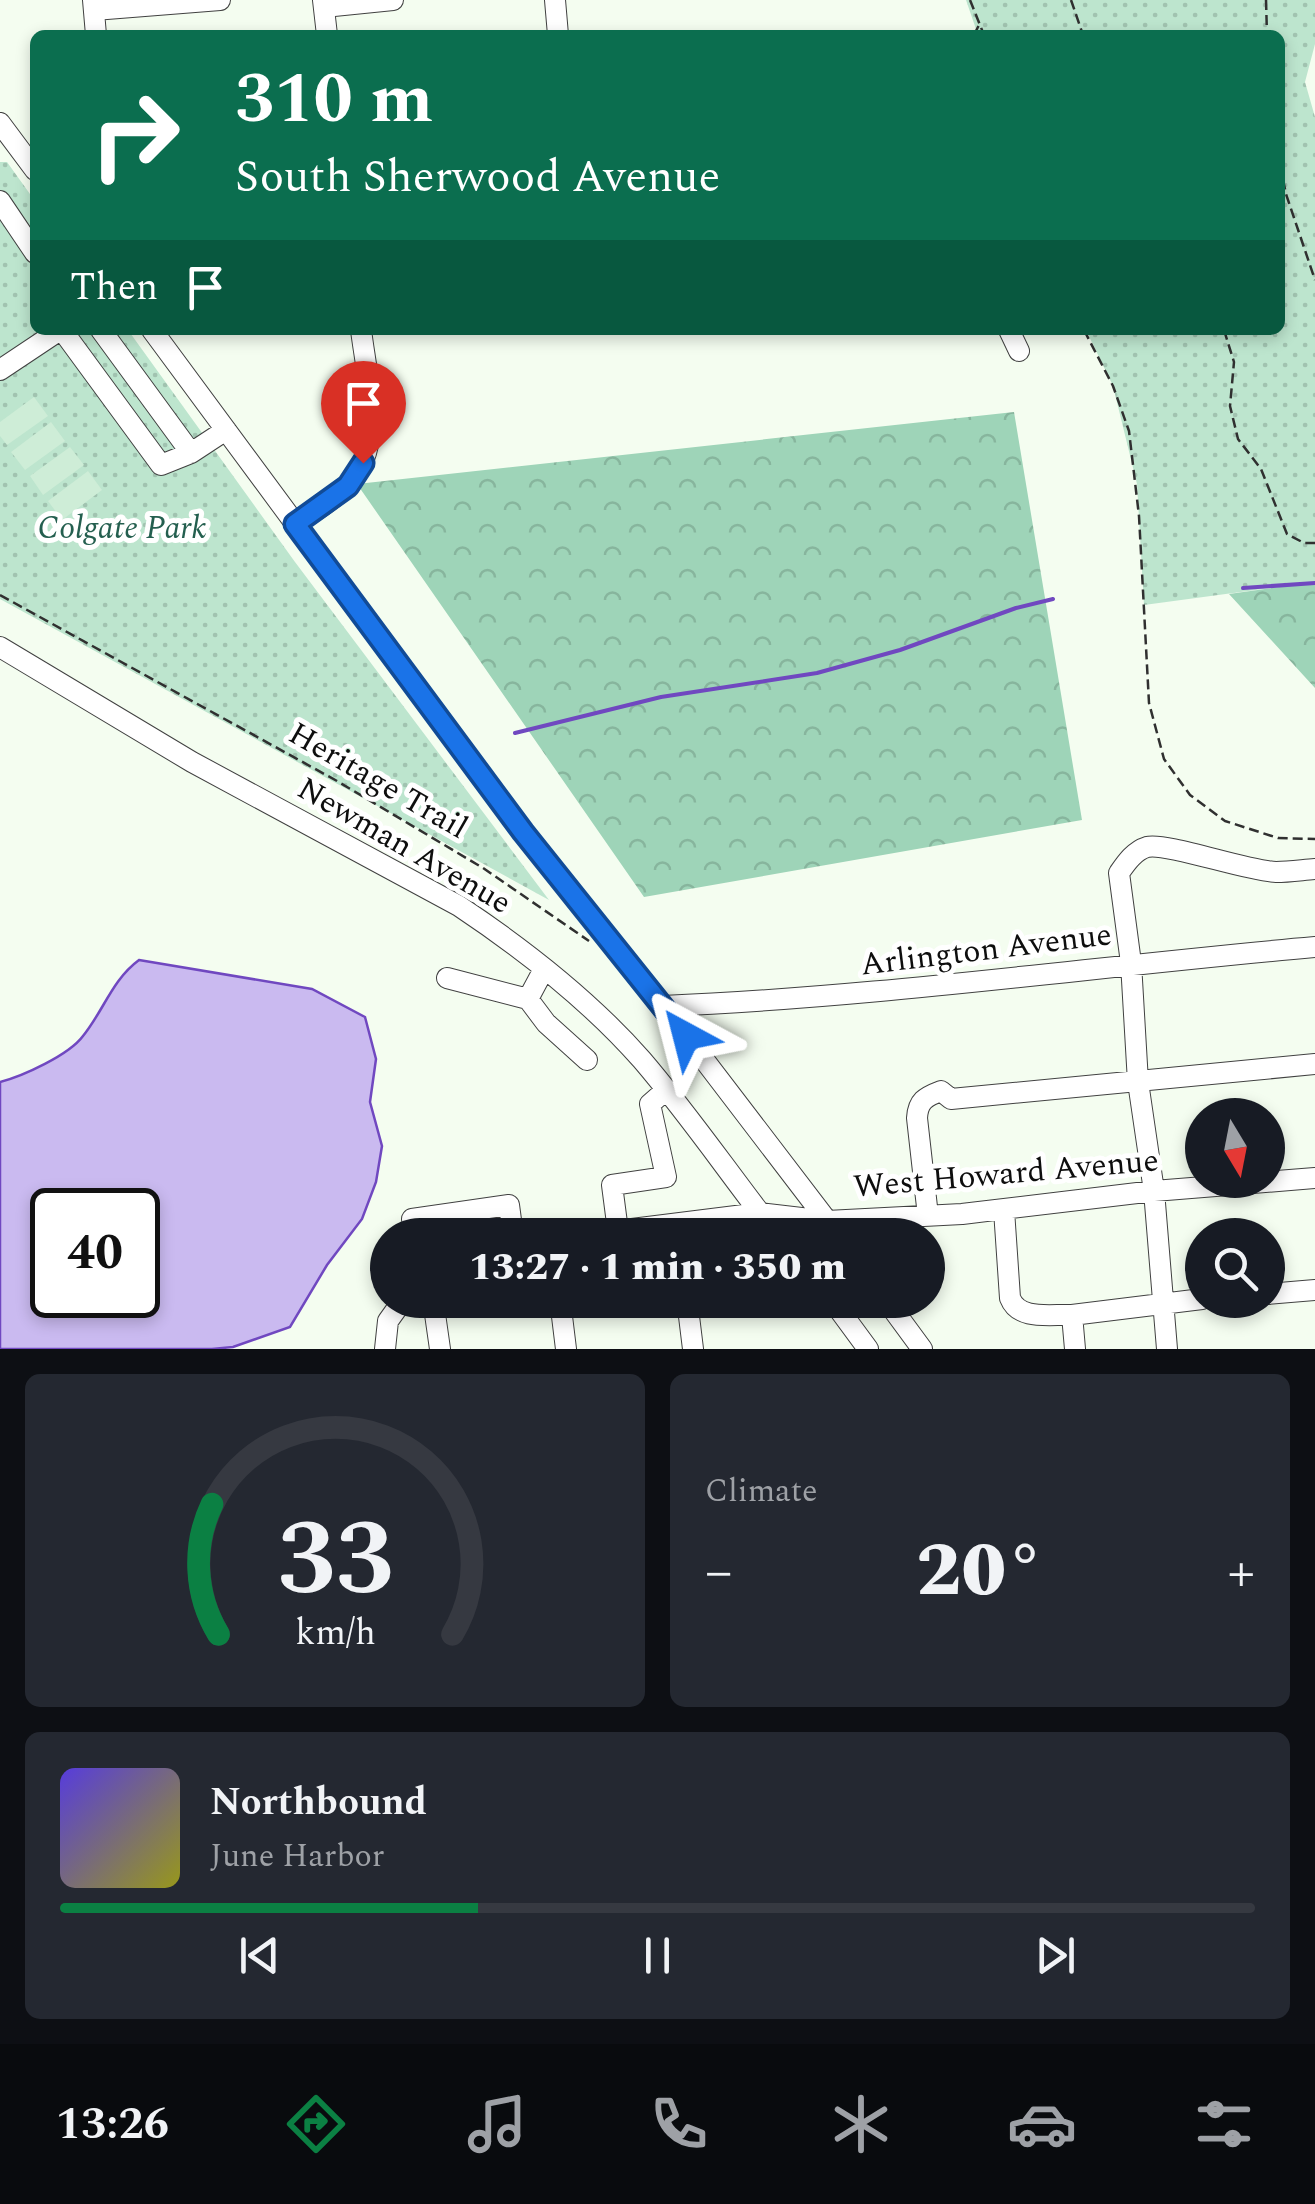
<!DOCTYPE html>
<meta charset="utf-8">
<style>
:root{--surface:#171b24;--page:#242831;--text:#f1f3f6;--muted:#9ea1a6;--line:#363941;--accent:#0b8043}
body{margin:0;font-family:Spectral,serif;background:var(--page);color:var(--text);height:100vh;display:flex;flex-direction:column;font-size:38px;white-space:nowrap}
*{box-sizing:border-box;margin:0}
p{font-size:32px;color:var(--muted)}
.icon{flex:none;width:55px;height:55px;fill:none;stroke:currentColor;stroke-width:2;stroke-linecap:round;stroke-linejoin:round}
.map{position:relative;height:1349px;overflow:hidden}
.details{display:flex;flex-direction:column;gap:25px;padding:25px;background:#0d0f14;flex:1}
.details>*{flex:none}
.guide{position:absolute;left:30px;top:30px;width:1255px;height:305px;border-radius:15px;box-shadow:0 5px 15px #0003;background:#0b6e4f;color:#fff;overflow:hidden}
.needle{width:65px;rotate:170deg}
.controls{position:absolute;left:1185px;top:1098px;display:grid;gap:20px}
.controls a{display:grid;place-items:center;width:100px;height:100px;border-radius:50%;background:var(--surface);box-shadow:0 5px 15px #0003;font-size:50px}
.speed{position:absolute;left:30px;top:1188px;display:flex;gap:20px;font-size:50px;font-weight:700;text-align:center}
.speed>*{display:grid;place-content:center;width:130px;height:130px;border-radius:50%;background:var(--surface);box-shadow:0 5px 15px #0003;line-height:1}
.speed .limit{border:5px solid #111;border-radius:15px;background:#fff;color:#111}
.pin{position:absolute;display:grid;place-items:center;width:85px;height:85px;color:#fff;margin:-102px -42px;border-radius:50% 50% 50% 0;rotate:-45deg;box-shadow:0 0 10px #0007}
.pin .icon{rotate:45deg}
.me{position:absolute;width:110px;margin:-55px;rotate:322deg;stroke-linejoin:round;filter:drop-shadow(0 0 8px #0008)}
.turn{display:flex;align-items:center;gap:35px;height:210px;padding:0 40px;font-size:45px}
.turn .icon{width:130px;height:130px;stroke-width:2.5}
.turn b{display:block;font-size:70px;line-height:85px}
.then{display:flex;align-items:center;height:95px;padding:0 40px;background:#0003;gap:20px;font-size:38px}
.big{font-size:75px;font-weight:800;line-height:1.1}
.details .widget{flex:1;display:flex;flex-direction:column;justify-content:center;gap:15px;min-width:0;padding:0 35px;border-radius:15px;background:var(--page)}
.details .dial{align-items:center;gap:0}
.dial svg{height:260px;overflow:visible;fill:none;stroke:var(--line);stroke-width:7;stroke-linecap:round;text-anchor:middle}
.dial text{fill:var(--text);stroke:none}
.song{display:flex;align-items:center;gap:30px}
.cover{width:120px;height:120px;border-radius:15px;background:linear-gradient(135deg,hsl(250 70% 55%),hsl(60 70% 35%))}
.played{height:10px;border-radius:5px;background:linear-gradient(90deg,var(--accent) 35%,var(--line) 35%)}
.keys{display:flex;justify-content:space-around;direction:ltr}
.heat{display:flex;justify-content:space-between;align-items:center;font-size:55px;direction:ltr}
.details .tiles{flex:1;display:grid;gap:25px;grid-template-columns:1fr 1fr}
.widget:last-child{grid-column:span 2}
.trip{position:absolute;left:370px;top:1218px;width:575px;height:100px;border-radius:50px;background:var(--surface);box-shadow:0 5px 15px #0003;font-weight:800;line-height:100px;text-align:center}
.dock{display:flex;height:160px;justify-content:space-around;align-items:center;background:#090b0e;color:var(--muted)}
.dock .icon{width:70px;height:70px}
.dock .selected{color:var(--accent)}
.dock b{font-size:45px;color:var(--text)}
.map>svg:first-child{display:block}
.green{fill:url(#green-dots)}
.forest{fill:url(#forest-crowns)}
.pitch{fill:#ceedd7}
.water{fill:#cabaf0;stroke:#7048c0;stroke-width:2.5;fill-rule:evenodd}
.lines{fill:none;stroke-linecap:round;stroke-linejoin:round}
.stream{stroke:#7048c0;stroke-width:4}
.minor-casing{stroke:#414141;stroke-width:22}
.path{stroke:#303030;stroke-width:2.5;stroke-dasharray:10 5;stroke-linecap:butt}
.minor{stroke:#fff;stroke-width:20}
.route-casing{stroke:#114b97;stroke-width:25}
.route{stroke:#1a73e8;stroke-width:18}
.labels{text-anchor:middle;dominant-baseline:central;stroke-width:10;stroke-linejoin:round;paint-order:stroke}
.park-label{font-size:32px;font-style:italic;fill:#245f4f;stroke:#fff}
.street-label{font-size:32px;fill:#0e0e0e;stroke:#fff}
</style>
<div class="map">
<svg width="1315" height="1349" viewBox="0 0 1315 1349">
<defs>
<pattern id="green-dots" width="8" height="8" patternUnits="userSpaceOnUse" patternTransform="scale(2.5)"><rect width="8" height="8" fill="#bde5ce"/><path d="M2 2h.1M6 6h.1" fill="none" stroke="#a1c3b0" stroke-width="1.8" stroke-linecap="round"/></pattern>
<pattern id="forest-crowns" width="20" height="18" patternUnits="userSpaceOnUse" patternTransform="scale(2.5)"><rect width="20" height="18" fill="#9ed4b8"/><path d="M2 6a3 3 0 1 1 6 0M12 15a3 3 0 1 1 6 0" fill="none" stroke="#87b59d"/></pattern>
</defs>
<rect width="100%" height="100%" fill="#f4fdf0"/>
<!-- green -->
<path class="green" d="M966 0H1315V44L1305 82 1315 117V582L1144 605 1137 484 1113 386 1086 330H1280V35H978Z
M0 162H7L35 201V330H128L295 562 549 900 0 599Z"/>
<!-- forest -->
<path class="forest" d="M1014 412 1082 820 644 897 357 484Z
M1315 582V688L1229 594Z"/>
<!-- pitch -->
<path class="pitch" d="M34 397 48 416 7 445 0 436V422Z
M51 422 65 441 25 470 11 452Z
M70 447 84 465 43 495 30 476Z
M88 471 102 490 62 520 48 501Z"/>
<!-- water -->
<path class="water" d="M139 960 312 989 365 1017 376 1059 370 1102 382 1146 376 1182 362 1219 327 1265 290 1327 233 1347 212 1349H0V1082C23 1076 69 1055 83 1036 104 1010 112 980 139 960ZM52 1210H138V1295H52Z"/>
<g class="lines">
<!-- stream -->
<path class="stream" d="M1243 588 1315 583
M515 733 661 697 817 673 900 650 1016 608 1053 599"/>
<!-- minor casing -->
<g class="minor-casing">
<path id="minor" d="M93 0 96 35
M323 0 327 35
M555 0 558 35
M324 7 393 0
M94 10 220 0
M0 123 35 170
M0 201 35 253
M62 330 161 465 191 453 226 430
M101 330 191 453
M152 330 523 832 663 1006 838 1235
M1009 330 1019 351
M0 370 60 330
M295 524C312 513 331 502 346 487 386 448 367 379 361 330
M0 647 192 762 459 906C525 950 590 1001 642 1060 684 1109 721 1162 760 1213L783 1235
M544 969 528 999 546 1023 587 1060
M447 978 528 999
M663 1006C882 997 1097 966 1315 947
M1004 1210 1010 1298C1019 1321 1050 1314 1072 1315L1075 1349
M928 1216 917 1118C918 1101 925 1097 941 1091L951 1099 1315 1064
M412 1219 509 1205 513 1235
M618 1231 612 1185 666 1177 650 1104 666 1090
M584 1235 760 1213 827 1221 962 1214 1154 1191 1315 1178
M1268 1294 1315 1290
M433 1300 440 1349
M560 1300 566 1349
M687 1300 693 1349
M832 1300 868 1349
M886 1300 922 1349
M1072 1315 1202 1299
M385 1349 388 1321 403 1300
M1167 1349 1154 1191 1138 1082 1131 963 1119 873C1126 863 1134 851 1147 847 1166 842 1246 871 1276 872 1289 872 1302 870 1315 869"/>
</g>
<!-- path -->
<path class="path" d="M970 0 984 35
M1071 0 1083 35
M1266 0 1267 35
M974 35 980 23
M1280 165 1286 194 1315 280
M1084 330 1113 386 1129 431 1139 516 1149 703 1164 759 1190 795 1225 821 1278 838 1315 839
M1224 330 1234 362 1230 406 1238 439 1261 469 1287 534 1304 543H1315
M0 595 337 781 483 868 589 941"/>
<!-- minor -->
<use href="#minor" class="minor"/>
</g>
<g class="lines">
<!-- route casing -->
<g class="route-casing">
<path id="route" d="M363 463 348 486 295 524 523 832 686 1036"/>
</g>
<!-- route -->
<use href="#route" class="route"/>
</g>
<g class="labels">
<!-- park labels -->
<g class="park-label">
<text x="122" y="528">Colgate Park</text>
</g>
<!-- street labels -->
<g class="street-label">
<text transform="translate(378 781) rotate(30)">Heritage Trail</text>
<text transform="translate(404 846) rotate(30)">Newman Avenue</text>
<text transform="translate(986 950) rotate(-7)">Arlington Avenue</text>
<text transform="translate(1006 1174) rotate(-5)">West Howard Avenue</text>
</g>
</g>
</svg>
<div class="controls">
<a><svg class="needle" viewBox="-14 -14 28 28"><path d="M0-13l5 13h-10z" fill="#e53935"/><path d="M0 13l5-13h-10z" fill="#9ea1a6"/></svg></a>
<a><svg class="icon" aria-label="search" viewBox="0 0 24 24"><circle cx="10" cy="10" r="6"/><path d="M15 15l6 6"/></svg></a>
</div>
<div class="speed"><div class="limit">40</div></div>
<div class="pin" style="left:363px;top:463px;background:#d93025"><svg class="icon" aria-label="arrive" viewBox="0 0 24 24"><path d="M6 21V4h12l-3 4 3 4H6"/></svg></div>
<svg class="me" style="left:686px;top:1036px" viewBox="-20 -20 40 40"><path d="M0-17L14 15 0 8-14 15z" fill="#1a73e8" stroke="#fff" stroke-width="4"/></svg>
<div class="trip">13:27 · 1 min · 350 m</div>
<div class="guide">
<div class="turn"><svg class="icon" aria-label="right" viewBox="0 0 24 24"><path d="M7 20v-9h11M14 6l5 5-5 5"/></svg><div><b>310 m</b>South Sherwood Avenue</div></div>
<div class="then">Then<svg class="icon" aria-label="arrive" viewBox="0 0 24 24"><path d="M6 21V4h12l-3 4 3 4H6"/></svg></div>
</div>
</div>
<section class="details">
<div class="tiles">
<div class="widget dial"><svg viewBox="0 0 100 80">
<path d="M14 69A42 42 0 1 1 86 69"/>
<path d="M14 69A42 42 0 0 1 12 29" stroke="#0b8043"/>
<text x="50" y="56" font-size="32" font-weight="700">33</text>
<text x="50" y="72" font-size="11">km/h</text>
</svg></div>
<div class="widget"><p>Climate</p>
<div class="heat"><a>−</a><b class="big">20°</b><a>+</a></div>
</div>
<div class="widget">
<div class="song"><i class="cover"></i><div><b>Northbound</b><p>June Harbor</p></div></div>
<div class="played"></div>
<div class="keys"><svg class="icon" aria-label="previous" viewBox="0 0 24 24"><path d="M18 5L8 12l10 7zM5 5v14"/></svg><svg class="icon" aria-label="pause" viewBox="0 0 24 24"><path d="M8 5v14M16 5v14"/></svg><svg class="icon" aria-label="next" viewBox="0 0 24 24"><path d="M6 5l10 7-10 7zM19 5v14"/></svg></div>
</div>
</div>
</section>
<nav class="dock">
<b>13:26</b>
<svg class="icon selected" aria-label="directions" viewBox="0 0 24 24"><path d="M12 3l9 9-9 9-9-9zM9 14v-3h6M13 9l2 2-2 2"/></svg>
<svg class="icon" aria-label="music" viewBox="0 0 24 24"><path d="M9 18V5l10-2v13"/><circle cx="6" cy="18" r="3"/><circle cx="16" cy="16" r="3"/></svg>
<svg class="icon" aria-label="phone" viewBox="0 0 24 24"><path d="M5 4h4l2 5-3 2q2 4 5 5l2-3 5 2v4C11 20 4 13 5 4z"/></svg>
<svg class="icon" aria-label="climate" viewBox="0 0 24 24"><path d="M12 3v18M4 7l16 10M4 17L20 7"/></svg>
<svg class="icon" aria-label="car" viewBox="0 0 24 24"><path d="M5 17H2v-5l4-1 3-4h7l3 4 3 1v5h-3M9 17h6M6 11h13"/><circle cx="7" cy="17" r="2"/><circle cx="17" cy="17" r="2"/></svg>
<svg class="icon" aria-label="filters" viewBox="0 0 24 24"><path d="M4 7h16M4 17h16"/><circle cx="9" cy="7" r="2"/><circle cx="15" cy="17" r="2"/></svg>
</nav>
